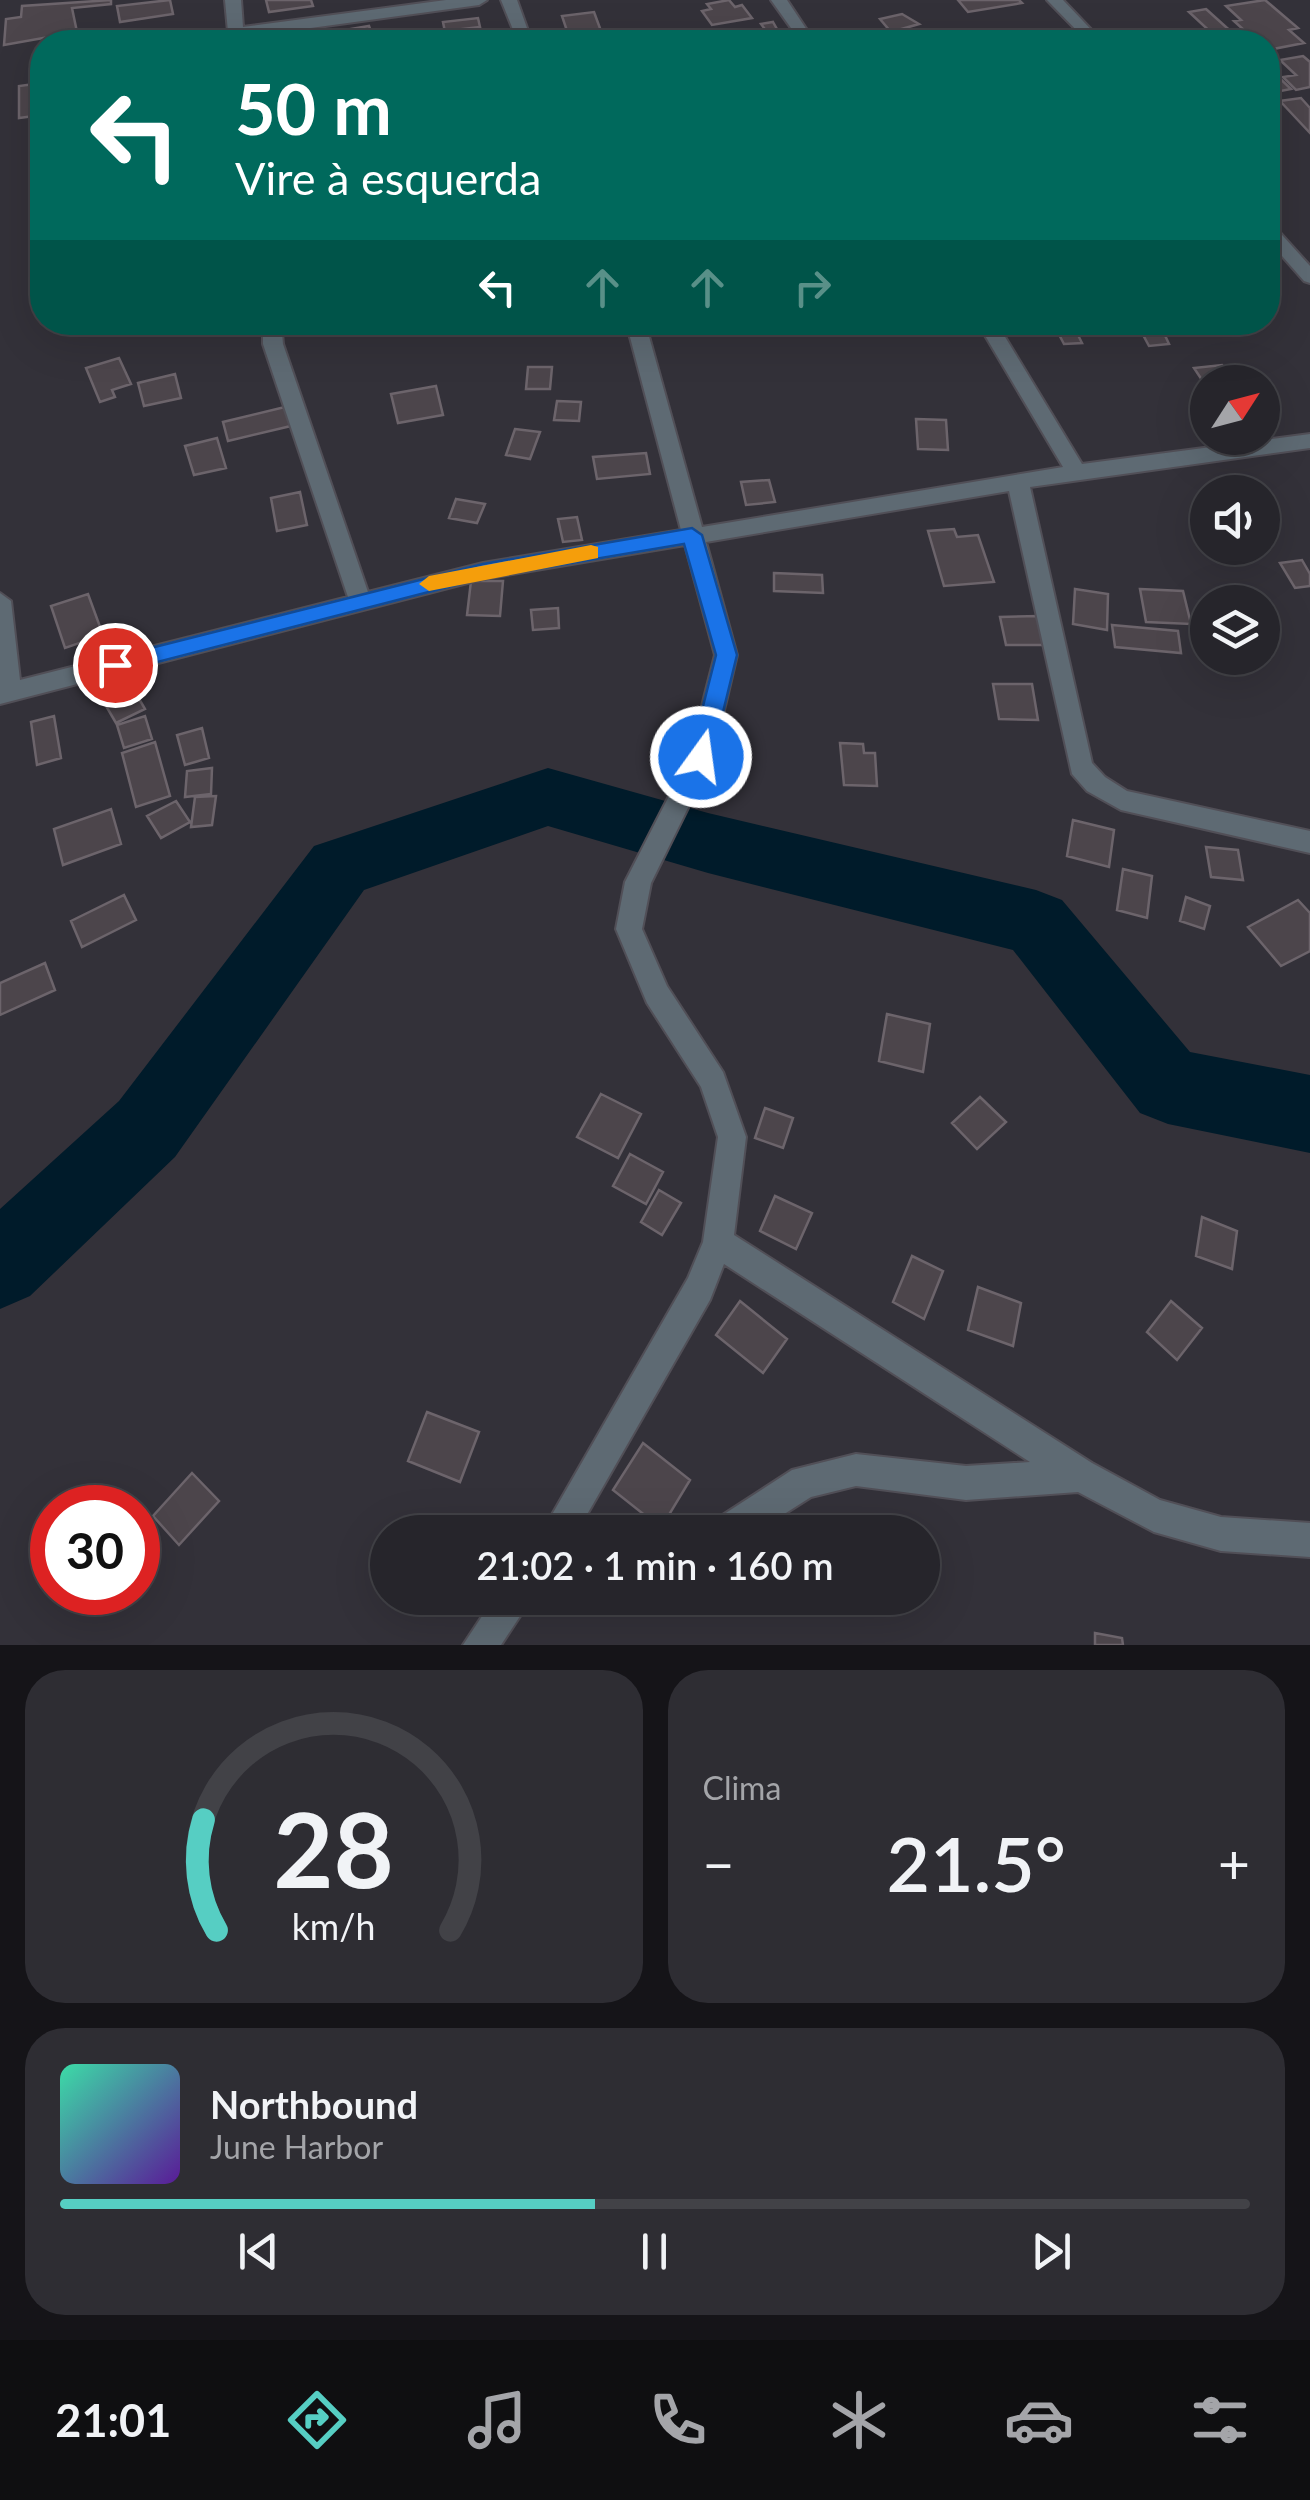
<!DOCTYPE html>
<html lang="pt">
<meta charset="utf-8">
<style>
:root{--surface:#26252b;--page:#2e2d33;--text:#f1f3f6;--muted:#a4a5a9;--line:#424247;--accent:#56cec3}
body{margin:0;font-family:Lato,sans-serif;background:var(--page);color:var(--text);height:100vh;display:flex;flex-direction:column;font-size:38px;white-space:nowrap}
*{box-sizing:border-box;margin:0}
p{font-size:32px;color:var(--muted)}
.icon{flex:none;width:55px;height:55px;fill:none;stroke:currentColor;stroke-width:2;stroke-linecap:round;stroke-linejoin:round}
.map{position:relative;height:1645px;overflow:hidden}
.sheet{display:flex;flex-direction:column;gap:25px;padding:25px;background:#151418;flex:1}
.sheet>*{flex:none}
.guide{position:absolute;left:30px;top:30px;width:1250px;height:305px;border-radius:40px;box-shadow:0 10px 40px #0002,0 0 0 2px var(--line);background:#00695c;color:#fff;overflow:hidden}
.needle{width:65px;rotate:54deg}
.tools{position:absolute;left:1190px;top:365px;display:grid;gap:20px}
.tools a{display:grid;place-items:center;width:90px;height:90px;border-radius:50%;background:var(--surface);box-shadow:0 10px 40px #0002,0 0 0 2px var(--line);font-size:50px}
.speed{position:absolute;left:30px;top:1485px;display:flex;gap:20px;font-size:50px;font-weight:700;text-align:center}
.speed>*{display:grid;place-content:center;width:130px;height:130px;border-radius:50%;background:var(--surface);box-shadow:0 10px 40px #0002,0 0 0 2px var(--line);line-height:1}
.speed .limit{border:15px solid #d22;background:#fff;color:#111}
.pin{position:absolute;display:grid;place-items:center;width:85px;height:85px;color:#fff;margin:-42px;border:5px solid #fff;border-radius:50%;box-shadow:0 2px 10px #0007}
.me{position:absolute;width:110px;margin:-55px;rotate:14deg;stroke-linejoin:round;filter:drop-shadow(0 0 8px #0008)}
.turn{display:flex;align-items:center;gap:35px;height:210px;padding:0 40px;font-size:45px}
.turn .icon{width:130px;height:130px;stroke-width:2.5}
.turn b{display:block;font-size:70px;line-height:85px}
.lanes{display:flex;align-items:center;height:95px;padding:0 40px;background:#0003;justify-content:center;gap:50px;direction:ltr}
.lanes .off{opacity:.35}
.big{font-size:75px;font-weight:600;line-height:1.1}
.sheet .widget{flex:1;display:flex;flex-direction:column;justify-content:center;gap:15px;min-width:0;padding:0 35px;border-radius:40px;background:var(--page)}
.sheet .dial{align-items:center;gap:0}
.dial svg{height:260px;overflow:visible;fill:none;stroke:var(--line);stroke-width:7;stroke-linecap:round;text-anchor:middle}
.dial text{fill:var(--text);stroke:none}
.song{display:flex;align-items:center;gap:30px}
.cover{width:120px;height:120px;border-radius:15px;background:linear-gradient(135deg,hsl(160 70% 55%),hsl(270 70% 35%))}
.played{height:10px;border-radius:5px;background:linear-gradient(90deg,var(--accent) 45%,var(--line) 45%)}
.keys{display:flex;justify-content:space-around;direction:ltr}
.heat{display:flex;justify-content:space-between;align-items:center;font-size:55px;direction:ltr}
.sheet .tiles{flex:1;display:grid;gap:25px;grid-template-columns:1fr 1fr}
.widget:last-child{grid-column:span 2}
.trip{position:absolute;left:370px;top:1515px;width:570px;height:100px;border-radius:50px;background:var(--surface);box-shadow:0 10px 40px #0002,0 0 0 2px var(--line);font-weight:600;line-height:100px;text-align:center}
.tabs{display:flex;height:160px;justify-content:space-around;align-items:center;background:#0f0f11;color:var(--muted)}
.tabs .icon{width:70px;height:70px}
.tabs .current{color:var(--accent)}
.tabs b{font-size:45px;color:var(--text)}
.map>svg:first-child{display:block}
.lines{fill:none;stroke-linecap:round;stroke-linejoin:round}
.river{fill:#001b2a;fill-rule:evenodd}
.building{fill:#4c454b;stroke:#6c646b;stroke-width:2.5}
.minor-casing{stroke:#514f57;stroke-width:4}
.minor{fill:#5e6a73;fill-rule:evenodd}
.route{fill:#1a73e8;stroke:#114b97;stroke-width:2.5}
.slow{fill:#f59e0b}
</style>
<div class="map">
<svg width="1310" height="1645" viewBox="0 0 1310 1645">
<rect width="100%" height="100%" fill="#333139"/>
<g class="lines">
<!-- river -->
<path class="river" d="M548 768 708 813 1036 890 1062 900 1190 1052 1310 1075V1153L1168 1124 1140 1113 1013 950 708 873 548 826 364 890 175 1157 30 1296 0 1309V1209L119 1101 314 846Z"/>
</g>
<!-- building -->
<path class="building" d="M111 0V4L72 8 77 32 4 45 6 19 21 17 22 6Z
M170 0 173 14 120 22 117 6Z
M266 0H311L313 6 269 12Z
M729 0 735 7 742 5 752 18 712 25 702 11 711 9 707 4Z
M958 0H1019L1022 3 968 12Z
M1265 0 1298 28 1289 30 1304 43 1268 50V42H1257L1234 21 1241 20 1226 6Z
M1206 9 1236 36 1218 39 1189 12Z
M594 12 601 31 568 34 562 16Z
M902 14 919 24 891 32 880 19Z
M478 18 480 27 462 29 465 41 447 42 443 22Z
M773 22 782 38 770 39 772 42H712L708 35 764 28 761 24Z
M369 26 375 42H358L355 35 347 37 345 30Z
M1303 56 1310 62V87L1296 90 1283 77 1296 75 1280 60Z
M1268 67 1291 89 1270 93Z
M42 83V115L19 118V86Z
M1301 98 1310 108V133L1280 101Z
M1072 323 1082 343 1064 344 1054 325Z
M1162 329 1169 344 1149 346 1141 331Z
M119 358 131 384 112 390 115 397 100 402 86 368Z
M1222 365 1233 382H1208V389L1194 368Z
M528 367H552L550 389H526Z
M175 374 181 398 144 406 138 383Z
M436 386 443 415 398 423 391 394Z
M557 401 581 402 579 421 554 420Z
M289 406 295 425 228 441 223 422Z
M916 419 946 420 948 450 918 449Z
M515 429 540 432 530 459 506 455Z
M217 438 226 468 194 475 185 446Z
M646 453 650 474 597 479 593 457Z
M769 480 775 502 746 505 741 482Z
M300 492 307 525 277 531 271 498Z
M456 499 485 504 477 523 449 518Z
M577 517 582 540 563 542 558 519Z
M954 529 957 537 978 535 994 582 944 586 928 531Z
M1302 560 1310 574V586L1295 588 1280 563Z
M774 573 822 575 823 593 774 591Z
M471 581H503L500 616 467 615Z
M1075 589 1108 594 1107 630 1073 624Z
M1140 589 1183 591 1191 624 1146 622Z
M88 594 103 635 65 648 51 606Z
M558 608 559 628 533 630 531 610Z
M1039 616 1046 645H1006L1000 617Z
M1112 625 1178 631 1181 653 1115 647Z
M993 684H1032L1038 720 999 719Z
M131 685 145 709 116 723 102 699Z
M54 716 61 758 37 765 31 722Z
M145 716 152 739 124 748 117 725Z
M202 728 209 758 185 765 177 735Z
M155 742 170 796 136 807 122 753Z
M840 743 863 744 864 753H875L877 786 844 785Z
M212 768 211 794 185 797 187 771Z
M216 796 212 825 191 827 195 797Z
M176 801 190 822 161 838 147 816Z
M111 809 121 844 63 865 54 829Z
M1073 820 1114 830 1109 867 1067 856Z
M1206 847 1238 850 1243 880 1211 877Z
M1123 869 1152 876 1147 918 1117 910Z
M124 895 136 920 82 947 71 921Z
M1186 897 1210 906 1204 929 1180 921Z
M1298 900 1310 913V951L1281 966 1248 927Z
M45 963 55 990 0 1015V983Z
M887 1014 930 1024 923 1072 879 1061Z
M601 1094 641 1114 618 1158 577 1137Z
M980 1097 1006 1122 977 1149 952 1123Z
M765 1108 793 1118 783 1148 755 1138Z
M630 1154 663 1172 646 1204 613 1186Z
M659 1190 681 1203 662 1235 641 1222Z
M775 1196 812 1213 796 1249 760 1231Z
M1202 1217 1237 1231 1232 1269 1196 1256Z
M912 1256 943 1271 924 1319 893 1302Z
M978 1287 1021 1303 1013 1346 968 1330Z
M740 1301 787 1339 763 1373 716 1335Z
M1171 1301 1202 1328 1177 1360 1147 1332Z
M427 1412 479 1432 460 1482 408 1461Z
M643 1443 690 1480 661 1528 613 1490Z
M192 1473 219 1501 179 1545 153 1516Z
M1095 1633 1122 1638 1123 1645H1095Z"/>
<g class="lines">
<!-- minor casing -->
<g class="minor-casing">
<path id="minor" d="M225 0H241L243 27 446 0H487L479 5 244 37V42H229Z
M501 0H517L532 42H518Z
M771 0H787L815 42H801Z
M1047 0H1063L1103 42H1088Z
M1268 225 1274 226 1310 266V283L1304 281 1268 240Z
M263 322H281L283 344 368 592 483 563 681 530 626 322H645L702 527 1063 467 977 322H996L1082 464 1310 434V448L1030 487 1092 763 1105 777 1127 791 1310 831V853L1121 810 1087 791 1072 774 1009 491 706 542 737 655 713 757 651 883 642 929 667 986 723 1072 746 1137 734 1235 1092 1463 1160 1500 1221 1517 1310 1523V1557L1221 1551 1154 1532 1078 1492 966 1500 856 1486 811 1497 756 1532H710L715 1520 792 1470 856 1454 966 1466 1030 1462 724 1264 710 1300 577 1532H542L688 1278 703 1242 718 1137 701 1087 647 1003 616 929 625 882 689 757 715 655 685 545 483 579 0 704V593L11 601 20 680 348 597 263 344Z
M494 1598H532L501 1645H463Z"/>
</g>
<!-- minor -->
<use href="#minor" class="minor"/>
</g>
<!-- route -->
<path class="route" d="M692 528 702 535 737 655 712 757 701 766 690 757 716 655 684 544 483 578 115 673 104 665 115 657 483 564Z"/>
<!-- slow -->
<path class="slow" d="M591 545 598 547V558L429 591 419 584 429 576Z"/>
</svg>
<div class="tools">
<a><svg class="needle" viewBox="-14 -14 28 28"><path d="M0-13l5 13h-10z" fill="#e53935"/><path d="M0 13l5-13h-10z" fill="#a4a5a9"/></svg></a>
<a><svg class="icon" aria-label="sound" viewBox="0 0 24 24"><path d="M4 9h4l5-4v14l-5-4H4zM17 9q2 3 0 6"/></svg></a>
<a><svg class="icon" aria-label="layers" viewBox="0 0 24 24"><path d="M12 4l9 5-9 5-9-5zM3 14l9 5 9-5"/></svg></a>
</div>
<div class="speed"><div class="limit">30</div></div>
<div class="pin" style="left:115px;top:665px;background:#d93025"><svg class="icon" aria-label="arrive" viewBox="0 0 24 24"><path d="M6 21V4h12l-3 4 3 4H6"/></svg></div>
<svg class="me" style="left:701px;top:757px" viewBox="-20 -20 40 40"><circle r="17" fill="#1a73e8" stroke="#fff" stroke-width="3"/><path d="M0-11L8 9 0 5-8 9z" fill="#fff"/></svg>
<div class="trip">21:02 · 1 min · 160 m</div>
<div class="guide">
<div class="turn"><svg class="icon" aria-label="left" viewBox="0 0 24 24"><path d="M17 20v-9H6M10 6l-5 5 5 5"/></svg><div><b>50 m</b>Vire à esquerda</div></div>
<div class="lanes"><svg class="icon" aria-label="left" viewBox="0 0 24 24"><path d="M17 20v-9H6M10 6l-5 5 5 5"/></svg><svg class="icon off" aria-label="ahead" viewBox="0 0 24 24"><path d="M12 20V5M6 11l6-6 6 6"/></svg><svg class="icon off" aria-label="ahead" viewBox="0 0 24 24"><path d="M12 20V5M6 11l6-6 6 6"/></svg><svg class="icon off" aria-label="right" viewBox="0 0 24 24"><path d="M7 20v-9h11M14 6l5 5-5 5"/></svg></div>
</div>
</div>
<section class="sheet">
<div class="tiles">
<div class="widget dial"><svg viewBox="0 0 100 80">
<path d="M14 69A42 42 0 1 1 86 69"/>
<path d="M14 69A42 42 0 0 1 10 35" stroke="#56cec3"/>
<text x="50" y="56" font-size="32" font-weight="700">28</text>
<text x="50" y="72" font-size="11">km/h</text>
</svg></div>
<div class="widget"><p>Clima</p>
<div class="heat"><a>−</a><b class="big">21.5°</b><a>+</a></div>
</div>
<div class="widget">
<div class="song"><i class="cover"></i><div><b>Northbound</b><p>June Harbor</p></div></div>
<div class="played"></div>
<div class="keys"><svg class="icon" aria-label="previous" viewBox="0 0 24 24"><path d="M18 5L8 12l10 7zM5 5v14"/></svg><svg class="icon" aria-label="pause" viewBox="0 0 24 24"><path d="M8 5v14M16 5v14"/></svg><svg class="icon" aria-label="next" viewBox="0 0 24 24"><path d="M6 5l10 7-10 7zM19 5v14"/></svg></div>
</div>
</div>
</section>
<nav class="tabs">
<b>21:01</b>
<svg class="icon current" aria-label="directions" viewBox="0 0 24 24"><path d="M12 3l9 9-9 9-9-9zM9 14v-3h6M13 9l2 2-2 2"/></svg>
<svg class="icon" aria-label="music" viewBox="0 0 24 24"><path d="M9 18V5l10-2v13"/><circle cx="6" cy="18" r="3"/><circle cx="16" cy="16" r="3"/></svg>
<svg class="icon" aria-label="phone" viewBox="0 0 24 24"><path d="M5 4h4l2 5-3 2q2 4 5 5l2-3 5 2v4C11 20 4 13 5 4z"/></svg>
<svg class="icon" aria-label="climate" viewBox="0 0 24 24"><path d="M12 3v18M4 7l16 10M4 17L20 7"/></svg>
<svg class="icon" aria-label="car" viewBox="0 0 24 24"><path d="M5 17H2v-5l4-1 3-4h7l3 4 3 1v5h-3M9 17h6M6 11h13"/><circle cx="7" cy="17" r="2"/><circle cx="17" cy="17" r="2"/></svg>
<svg class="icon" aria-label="filters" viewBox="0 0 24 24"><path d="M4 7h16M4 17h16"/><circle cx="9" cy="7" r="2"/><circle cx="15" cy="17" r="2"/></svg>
</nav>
